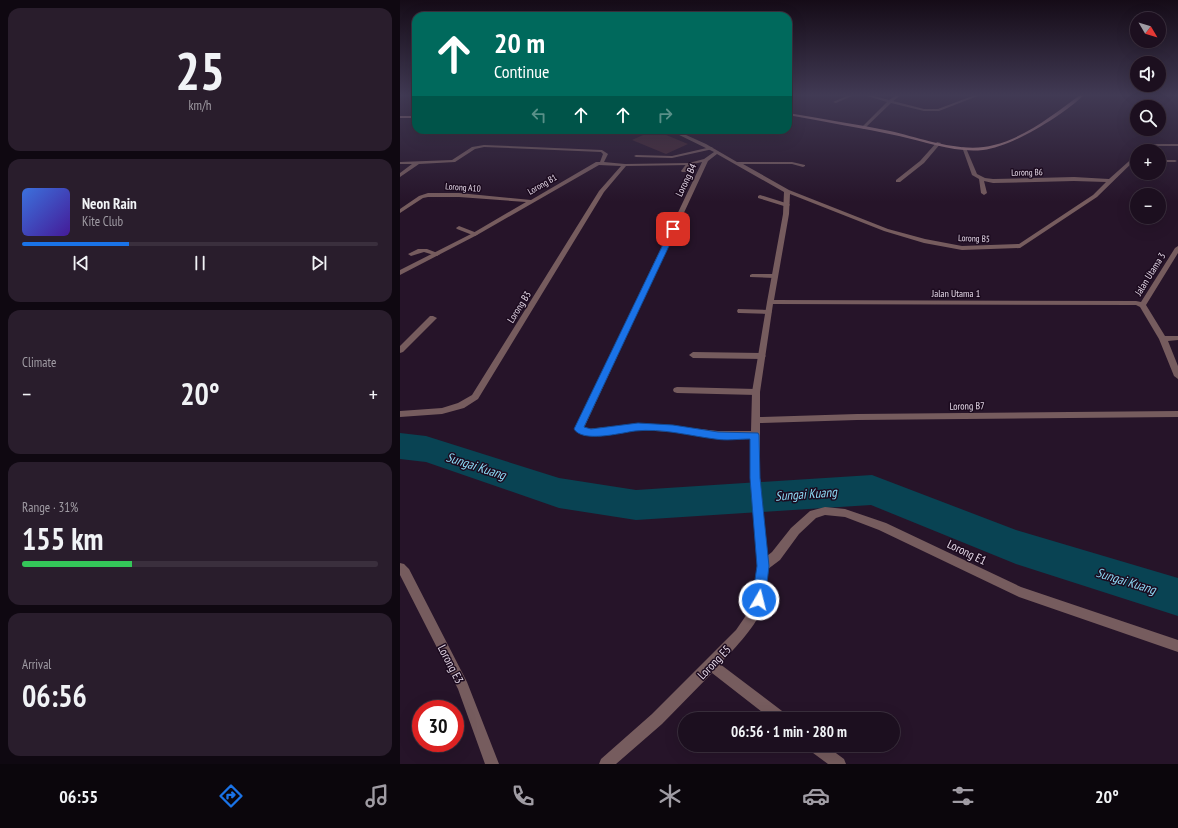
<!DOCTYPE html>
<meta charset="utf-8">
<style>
:root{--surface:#1c0f1f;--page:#291d2c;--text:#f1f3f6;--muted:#a09ca4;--line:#3a2f3d;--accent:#1a73e8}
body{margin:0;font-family:"PT Sans Narrow",sans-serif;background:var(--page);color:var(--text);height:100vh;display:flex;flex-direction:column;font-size:15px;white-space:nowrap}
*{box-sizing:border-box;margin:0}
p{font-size:13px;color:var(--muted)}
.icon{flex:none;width:22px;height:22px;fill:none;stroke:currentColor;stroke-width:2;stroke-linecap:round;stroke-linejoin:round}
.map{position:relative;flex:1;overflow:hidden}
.drawer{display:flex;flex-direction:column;gap:8px;padding:8px;background:#0f0811;width:400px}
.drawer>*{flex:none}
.banner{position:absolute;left:12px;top:12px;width:380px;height:122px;border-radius:12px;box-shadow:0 4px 16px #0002,0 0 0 1px var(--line);background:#00695c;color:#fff;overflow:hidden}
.needle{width:26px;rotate:128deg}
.fabs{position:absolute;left:730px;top:12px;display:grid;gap:8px}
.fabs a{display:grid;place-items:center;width:36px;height:36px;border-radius:50%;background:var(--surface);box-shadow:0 4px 16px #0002,0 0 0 1px var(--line);font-size:20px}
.speed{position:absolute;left:12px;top:700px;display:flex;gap:8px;font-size:20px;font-weight:700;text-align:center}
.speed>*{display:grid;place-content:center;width:52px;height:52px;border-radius:50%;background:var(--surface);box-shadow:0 4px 16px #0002,0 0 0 1px var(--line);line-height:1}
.speed .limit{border:6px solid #d22;background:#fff;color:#111}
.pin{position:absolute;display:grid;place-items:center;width:34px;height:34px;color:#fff;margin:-17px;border-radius:8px;box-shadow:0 2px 6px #0006}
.me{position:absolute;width:44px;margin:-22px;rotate:8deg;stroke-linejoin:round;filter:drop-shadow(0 0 3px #0008)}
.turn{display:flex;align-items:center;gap:14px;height:84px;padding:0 16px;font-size:18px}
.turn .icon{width:52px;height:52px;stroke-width:2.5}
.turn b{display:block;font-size:28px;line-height:34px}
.lanes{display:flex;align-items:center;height:38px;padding:0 16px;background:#0003;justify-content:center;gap:20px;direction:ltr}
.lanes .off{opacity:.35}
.big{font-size:30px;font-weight:600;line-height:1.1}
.drawer .card{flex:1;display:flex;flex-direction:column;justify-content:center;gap:6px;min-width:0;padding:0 14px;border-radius:12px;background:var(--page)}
.drawer .dial{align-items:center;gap:0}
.dial b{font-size:52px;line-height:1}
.song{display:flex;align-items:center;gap:12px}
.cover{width:48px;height:48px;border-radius:6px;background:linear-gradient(135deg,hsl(220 70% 55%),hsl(260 70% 35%))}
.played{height:4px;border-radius:2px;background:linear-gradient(90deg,var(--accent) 30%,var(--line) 30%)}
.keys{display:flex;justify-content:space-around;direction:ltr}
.heat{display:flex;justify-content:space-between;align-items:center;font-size:22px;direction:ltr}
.charge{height:6px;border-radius:3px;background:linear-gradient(90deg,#34c759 31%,var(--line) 0)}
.trip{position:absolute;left:278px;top:712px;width:222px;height:40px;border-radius:20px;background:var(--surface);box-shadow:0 4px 16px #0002,0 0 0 1px var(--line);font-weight:600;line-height:40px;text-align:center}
.menu{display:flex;height:64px;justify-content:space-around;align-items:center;background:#0b060c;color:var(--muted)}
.menu .icon{width:28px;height:28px}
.menu .current{color:var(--accent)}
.menu b{font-size:18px;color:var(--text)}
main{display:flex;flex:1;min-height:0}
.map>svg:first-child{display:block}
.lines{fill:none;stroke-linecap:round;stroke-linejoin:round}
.river{fill:#094353;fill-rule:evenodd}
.building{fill:#452833}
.lane{fill:#765c5e;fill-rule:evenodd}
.street{fill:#765c5e;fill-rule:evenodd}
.secondary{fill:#aa8084;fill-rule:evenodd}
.route{fill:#1a73e8;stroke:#114b97}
.labels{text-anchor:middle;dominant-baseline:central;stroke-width:3;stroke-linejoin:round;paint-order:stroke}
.far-street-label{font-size:9px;fill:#e4d8e7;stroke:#1c0b1f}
.street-label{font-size:10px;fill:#e4d8e7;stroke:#1c0b1f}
.near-street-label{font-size:12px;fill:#e4d8e7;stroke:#1c0b1f}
.near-water-label{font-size:13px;font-style:italic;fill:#8edcf7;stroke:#1c0b1f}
</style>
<main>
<section class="drawer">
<div class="card dial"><b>25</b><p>km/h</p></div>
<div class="card">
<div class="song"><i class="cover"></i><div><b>Neon Rain</b><p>Kite Club</p></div></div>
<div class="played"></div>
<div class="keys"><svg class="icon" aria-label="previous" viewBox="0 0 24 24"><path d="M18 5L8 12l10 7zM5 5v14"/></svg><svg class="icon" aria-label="pause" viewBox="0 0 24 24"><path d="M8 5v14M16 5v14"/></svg><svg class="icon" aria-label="next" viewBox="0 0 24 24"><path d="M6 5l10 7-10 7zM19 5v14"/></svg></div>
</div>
<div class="card"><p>Climate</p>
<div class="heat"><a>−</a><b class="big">20°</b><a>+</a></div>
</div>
<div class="card"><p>Range · 31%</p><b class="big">155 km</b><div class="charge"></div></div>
<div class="card"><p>Arrival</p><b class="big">06:56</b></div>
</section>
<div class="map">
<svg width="778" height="764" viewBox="0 0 778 764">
<rect width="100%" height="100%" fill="#261429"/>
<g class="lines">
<!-- river -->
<path class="river" d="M0 433 26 436 159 478 236 490 472 475 616 530 778 578V616L616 564 471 505 236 520 159 508 26 462 0 459Z"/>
</g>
<!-- building -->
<path class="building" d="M254 130 288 144 266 154 232 140Z"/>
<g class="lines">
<!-- lane -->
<path class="lane" d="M537 142 541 143 524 163 500 182H496V180L520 161Z
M311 147 313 148V149L272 158 236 157 234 156 236 155 272 156Z
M759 160H775L777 161 775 162H759Z
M287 163 291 164 286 172H282L281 171Z
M360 195 389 204 390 205 387 207 358 198V196Z
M59 226 77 233 78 234 75 236 57 229 56 228Z
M18 249H27L40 254 37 256 24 252 11 256 8 254Z
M352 274H374L377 276 374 278 350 277V275Z
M338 309 368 310 372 312 368 314 340 313H338L337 311Z
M293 352 362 353 366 356 362 359 293 358 289 355Z
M277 387 356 389 359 390 360 392 359 394 356 395 277 393 274 392 273 390 274 388Z"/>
<!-- street -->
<path class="street" d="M449 95H454L436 103 433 102Z
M464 95H470L489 100 497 95H501L493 101 524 109H538L575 95H580L539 111H524L491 103 464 129 462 128V127L487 102Z
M269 130H275L306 144 337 162H392L405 165V166L403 167 392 164H343L389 190 488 229 525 239 562 246 619 244 693 195 706 182 674 181 593 183 584 181 587 193 584 195 581 193 579 179 572 175 562 147 566 148 577 174 585 178 593 179 674 177 709 179 737 154V158L697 197 620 248 562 250 524 243 484 231 390 194 389 214 374 300 736 301 741 302 775 248 778 246V253L746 305 765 336H778V340L768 341 778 366V379L774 376 759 339 740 307 736 305 373 304 360 392V417L457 414 778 411V417L457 420 360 423V478L367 556 372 552 391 528 410 511 425 507 445 509 486 523 621 587 778 640V652L619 597 479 530 445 517 425 515 416 518 399 534 380 560 368 569C367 579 367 590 365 600 358 626 337 645 320 664L386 714 387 719H371L312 673 262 724 216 764H199L201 759 252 714 336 630 347 614 354 600 358 566 350 478 351 439H318L273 432 238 430 185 436 176 431 175 429 302 162 289 165 226 166 204 192 78 399 64 408 42 414 0 417V411L42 408 58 403 72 395 199 191 221 166 199 165 77 235 0 275V270L73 233 126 202 59 197H28L23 198 0 213V209L19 196 28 193H59L131 200 196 162H200L203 154 201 152 84 147 75 149 55 162 19 164 0 177V173L12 164H0V162L52 160 72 147 84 145 202 150 208 154 204 162 225 164 289 163 304 159 314 152ZM317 154 384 192 383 214 367 302 352 392 351 431H318L273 426 238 424 186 429 184 428 308 161Z
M746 144H778V146H749L743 151H738Z
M30 316H33L37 318 3 352 0 353V346Z
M0 563 4 564 9 569 67 682 99 764H85L58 689 0 575Z
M407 745H425L444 759 446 764H428L409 750Z"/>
<!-- secondary -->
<path class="secondary" d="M680 95H684C663 115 612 147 583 150 555 153 527 142 499 136 462 128 425 122 388 115V113C422 119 456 124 490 131 521 138 562 154 594 145 624 138 656 113 680 95Z
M0 116H16V118H0Z"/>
</g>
<!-- sky -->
<linearGradient id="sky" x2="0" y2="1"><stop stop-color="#150b17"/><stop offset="0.47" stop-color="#413a54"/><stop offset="1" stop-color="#413a54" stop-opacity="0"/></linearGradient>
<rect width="778" height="202" fill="url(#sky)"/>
<!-- route -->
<path class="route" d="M271 228 277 229 184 427 191 429 238 423 273 425 318 432 358 433 359 435 360 478 369 566 365 600 363 604 359 606 354 604 352 600 357 566 350 478V439C338 439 327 441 315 439 290 436 262 428 235 431 221 433 182 443 174 429Z"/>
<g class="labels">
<!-- far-street labels -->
<g class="far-street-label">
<text transform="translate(627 172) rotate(-1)">Lorong B6</text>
<text transform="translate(142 184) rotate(-30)">Lorong B1</text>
<text transform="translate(63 187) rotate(4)">Lorong A10</text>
<text transform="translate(574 238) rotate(2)">Lorong B5</text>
</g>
<!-- street labels -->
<g class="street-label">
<text transform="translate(286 180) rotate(-64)">Lorong B4</text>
<text transform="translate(750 274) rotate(-58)">Jalan Utama 3</text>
<text x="556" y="293">Jalan Utama 1</text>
<text transform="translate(119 307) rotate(-58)">Lorong B3</text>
<text transform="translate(567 406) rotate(-1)">Lorong B7</text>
</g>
<!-- near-street labels -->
<g class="near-street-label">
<text transform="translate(567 552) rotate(26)">Lorong E1</text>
<text transform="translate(314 662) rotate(-46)">Lorong E5</text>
<text transform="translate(51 664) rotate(63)">Lorong E3</text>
</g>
<!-- near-water labels -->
<g class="near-water-label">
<text transform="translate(76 466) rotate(18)">Sungai Kuang</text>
<text transform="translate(406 494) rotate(-4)">Sungai Kuang</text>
<text transform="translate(726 581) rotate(17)">Sungai Kuang</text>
</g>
</g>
</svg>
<div class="fabs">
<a><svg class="needle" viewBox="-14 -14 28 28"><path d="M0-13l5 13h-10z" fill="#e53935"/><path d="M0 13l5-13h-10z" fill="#a09ca4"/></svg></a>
<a><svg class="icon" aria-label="sound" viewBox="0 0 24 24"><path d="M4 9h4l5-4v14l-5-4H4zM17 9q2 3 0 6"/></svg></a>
<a><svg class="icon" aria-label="search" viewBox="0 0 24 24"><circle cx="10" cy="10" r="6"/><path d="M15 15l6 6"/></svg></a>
<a>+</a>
<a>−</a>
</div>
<div class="speed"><div class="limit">30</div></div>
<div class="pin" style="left:273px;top:229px;background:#d93025"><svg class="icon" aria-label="arrive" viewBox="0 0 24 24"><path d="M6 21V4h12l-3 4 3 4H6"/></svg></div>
<svg class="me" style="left:359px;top:600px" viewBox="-20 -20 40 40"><circle r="17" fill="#1a73e8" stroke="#fff" stroke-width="3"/><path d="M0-11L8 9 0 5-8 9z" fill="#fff"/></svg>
<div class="trip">06:56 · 1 min · 280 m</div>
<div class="banner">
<div class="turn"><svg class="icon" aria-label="ahead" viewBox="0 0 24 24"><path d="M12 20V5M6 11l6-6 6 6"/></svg><div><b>20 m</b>Continue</div></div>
<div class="lanes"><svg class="icon off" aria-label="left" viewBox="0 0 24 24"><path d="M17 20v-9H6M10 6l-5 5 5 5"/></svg><svg class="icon" aria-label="ahead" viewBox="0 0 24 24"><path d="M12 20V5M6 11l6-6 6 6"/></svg><svg class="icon" aria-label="ahead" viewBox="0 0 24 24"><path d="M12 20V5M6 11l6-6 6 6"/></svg><svg class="icon off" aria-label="right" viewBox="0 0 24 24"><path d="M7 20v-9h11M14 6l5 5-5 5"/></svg></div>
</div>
</div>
</main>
<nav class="menu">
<b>06:55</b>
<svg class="icon current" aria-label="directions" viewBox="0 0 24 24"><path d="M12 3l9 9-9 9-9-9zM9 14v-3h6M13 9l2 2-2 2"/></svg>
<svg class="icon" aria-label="music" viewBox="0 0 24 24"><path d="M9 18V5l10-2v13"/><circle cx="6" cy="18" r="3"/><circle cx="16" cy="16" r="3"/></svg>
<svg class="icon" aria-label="phone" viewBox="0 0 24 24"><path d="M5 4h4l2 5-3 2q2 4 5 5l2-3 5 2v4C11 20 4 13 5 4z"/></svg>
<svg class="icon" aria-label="climate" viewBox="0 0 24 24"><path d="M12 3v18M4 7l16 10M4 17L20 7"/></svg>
<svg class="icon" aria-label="car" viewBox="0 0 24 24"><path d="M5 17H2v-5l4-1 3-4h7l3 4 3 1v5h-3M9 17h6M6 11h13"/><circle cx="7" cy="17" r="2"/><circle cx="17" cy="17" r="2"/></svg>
<svg class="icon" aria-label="filters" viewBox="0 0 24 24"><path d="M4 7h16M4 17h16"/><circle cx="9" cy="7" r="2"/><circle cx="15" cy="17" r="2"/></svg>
<b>20°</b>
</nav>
